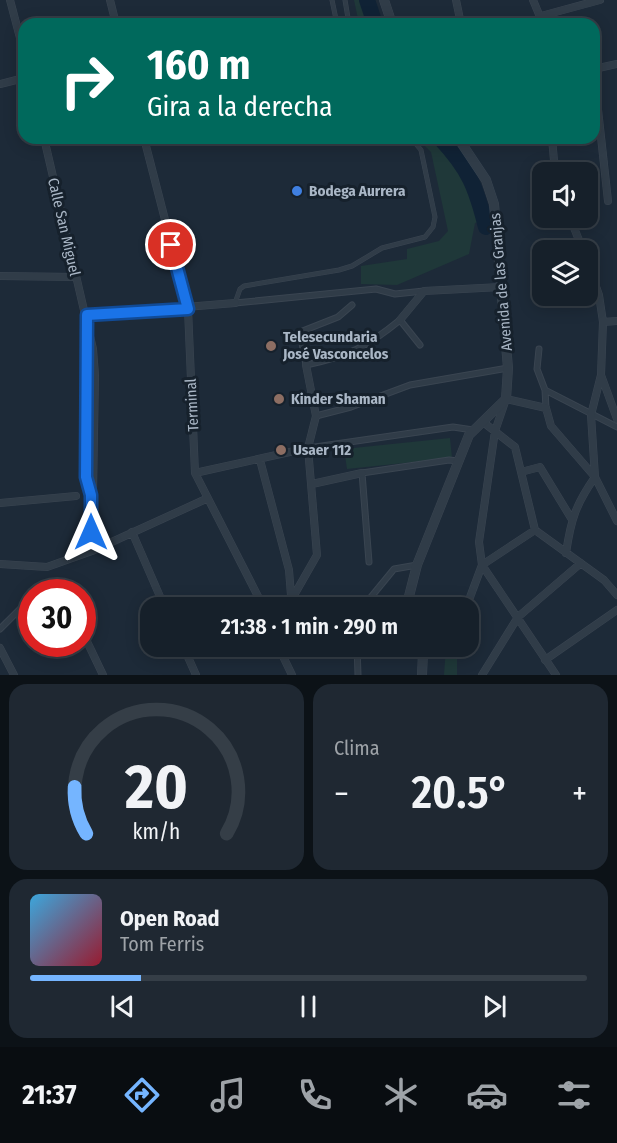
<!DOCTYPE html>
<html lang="es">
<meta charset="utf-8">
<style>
:root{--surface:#16202a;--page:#1f2832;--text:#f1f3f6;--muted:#9ea3a8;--line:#353e47;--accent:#75b5ff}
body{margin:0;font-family:"Fira Sans Condensed",sans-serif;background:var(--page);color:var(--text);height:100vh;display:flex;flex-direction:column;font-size:22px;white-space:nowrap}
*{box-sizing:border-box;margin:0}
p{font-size:20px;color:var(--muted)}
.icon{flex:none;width:33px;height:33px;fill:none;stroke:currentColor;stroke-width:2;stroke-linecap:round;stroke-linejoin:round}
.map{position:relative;height:675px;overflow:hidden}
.details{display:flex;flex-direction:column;gap:9px;padding:9px;background:#0c1217;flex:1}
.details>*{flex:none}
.guide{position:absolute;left:18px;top:18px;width:582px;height:126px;border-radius:18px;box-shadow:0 3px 15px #0003,0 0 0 2px var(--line);background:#00695c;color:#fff;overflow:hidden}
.tools{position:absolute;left:532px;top:162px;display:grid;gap:12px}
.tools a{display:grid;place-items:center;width:66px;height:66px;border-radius:12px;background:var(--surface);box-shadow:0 3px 15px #0003,0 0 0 2px var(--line);font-size:30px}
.speed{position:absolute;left:18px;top:579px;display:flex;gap:12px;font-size:30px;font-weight:700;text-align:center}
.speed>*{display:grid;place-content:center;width:78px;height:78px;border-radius:50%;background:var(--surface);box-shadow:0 3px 15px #0003,0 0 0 2px var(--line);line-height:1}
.speed .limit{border:9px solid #d22;background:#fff;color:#111}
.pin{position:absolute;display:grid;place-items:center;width:51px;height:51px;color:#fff;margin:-26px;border:3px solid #fff;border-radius:50%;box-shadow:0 2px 6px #0007}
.me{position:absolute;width:66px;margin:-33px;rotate:0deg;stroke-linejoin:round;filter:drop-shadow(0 0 4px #0008)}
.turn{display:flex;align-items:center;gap:21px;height:126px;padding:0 30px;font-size:27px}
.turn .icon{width:78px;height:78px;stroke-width:2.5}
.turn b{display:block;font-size:42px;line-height:51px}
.big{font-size:45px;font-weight:600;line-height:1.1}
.details .card{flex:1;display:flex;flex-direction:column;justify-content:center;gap:9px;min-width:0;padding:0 21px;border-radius:18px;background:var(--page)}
.details .dial{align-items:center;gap:0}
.dial svg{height:156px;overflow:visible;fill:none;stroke:var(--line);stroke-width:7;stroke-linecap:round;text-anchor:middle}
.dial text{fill:var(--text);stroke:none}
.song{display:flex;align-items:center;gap:18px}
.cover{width:72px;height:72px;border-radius:9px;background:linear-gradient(135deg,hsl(200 70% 55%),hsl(350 70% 35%))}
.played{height:6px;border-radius:3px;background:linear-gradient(90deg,var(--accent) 20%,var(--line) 20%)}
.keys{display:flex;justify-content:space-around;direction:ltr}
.heat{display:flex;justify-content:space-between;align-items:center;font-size:33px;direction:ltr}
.details .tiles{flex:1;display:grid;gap:9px;grid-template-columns:1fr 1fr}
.card:last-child{grid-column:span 2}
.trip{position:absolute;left:140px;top:597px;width:339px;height:60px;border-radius:18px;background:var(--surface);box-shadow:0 3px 15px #0003,0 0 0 2px var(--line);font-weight:600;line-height:60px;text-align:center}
.tabs{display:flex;height:96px;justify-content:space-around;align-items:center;background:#090d11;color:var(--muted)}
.tabs .icon{width:42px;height:42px}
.tabs .on{color:var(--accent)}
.tabs b{font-size:27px;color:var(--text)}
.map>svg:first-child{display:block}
.green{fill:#1f3839}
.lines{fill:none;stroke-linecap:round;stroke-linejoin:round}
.river{stroke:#102235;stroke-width:16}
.service-casing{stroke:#3a4551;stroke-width:5}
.pedestrian-casing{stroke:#3a4551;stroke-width:7}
.minor-casing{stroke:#3a4551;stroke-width:8}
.tertiary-casing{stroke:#3a4551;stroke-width:10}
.service{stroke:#303c48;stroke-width:4}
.pedestrian{stroke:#303c48;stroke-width:5}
.minor{stroke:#303c48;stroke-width:7}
.tertiary{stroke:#303c48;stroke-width:9}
.route-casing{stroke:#114b97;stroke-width:15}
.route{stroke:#1a73e8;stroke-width:10}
.shop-dot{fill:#3f7fe0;stroke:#16212c;stroke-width:2}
.education-dot{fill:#8d6e63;stroke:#16212c;stroke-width:2}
.labels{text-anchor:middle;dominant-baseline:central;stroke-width:6;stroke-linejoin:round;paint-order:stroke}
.poi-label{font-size:15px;font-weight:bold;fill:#aab7c6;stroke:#16212c;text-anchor:start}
.street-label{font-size:15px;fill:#aab7c6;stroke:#16212c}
</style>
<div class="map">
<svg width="617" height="675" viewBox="0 0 617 675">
<rect width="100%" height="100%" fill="#1d2a38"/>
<!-- green -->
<path class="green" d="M354 0H363L371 24H359Z
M417 138H437C462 166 473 185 481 221L475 223 469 254 397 285 361 284V266L407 259V249L439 241 448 231 431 152Z
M450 438 452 458 347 469 344 449Z
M446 647H457V675H444Z"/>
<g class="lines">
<!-- river -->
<path class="river" d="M367 0 375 24
M440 138C469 169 476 187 486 227"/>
<!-- service casing -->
<g class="service-casing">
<path id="service" d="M332 0 337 24
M345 0 349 24
M235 303 240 289 244 286 339 270 352 266 382 248 425 237 433 227 435 217 421 150 411 138"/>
</g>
<!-- pedestrian casing -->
<g class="pedestrian-casing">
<path id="pedestrian" d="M235 303 376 289 395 294 424 291
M352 305 338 317 300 332 306 365C349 356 367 347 400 320L420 345
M539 349 537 369 545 390 546 408
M545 390 617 427
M316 416 351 407 410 385 508 368
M308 448 453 427 473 430
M369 562 362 473 449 460 458 461
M362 608 394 569 417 565
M0 629 25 604
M357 646 358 675"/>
</g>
<!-- minor casing -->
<g class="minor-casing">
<path id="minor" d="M10 0 24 53
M110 0 116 24
M456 0 461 24
M533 0 543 24
M541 16 600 0
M594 69 617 64
M594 73 608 201
M0 84 24 78
M44 138 93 349 95 375 92 551
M144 138 188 309 195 473 264 608
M552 138 555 172
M570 218 583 250
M588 264 599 295 603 322 601 375 617 419
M0 276 75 277
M542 276H543
M400 320 424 291 501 287
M603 322 617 321
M483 422 515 447 535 530
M260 460 289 570 292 608
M521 472 540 467 571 518
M195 473 308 448
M595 477 591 415 601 375
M312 484 362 473
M90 489 86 477 87 315 235 303
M0 503 76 496
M535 530 604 580 617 595
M132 532 165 608
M566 553C571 519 576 504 595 477
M0 564 47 567 92 551 206 499
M482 565 556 675
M482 565 535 530
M293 597 317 555 308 448 316 416 306 365
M466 608 482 565 479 542 495 431 506 399 546 408 551 426 595 477 617 521
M82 631 103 675
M183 646 196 675
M278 646 292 675
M0 648 14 675
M545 660 617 610
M482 675 518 617 581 563"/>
</g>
<!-- tertiary casing -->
<g class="tertiary-casing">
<path id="tertiary" d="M384 0 392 24
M406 608 417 565 469 435 506 399 508 368 494 204 486 180 458 138
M420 646 423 653 422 675"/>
</g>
<!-- service -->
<use href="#service" class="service"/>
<!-- pedestrian -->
<use href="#pedestrian" class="pedestrian"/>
<!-- minor -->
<use href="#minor" class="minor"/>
<!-- tertiary -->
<use href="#tertiary" class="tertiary"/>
</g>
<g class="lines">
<!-- route casing -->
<g class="route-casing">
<path id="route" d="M91 532V495L86 477 87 315 188 309 171 245"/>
</g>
<!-- route -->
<use href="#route" class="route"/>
</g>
<!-- markers -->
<circle class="shop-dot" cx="297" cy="191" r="6"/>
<g class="education-dot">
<circle cx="271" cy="346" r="6"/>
<circle cx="279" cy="399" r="6"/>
<circle cx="281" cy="450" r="6"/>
</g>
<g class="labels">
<!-- poi labels -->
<g class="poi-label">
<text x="309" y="191">Bodega Aurrera</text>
<text x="283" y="337">Telesecundaria<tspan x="283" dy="17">José Vasconcelos</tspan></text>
<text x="291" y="399">Kinder Shaman</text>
<text x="293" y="450">Usaer 112</text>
</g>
<!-- street labels -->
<g class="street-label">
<text transform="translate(64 227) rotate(77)">Calle San Miguel</text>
<text transform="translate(501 282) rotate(-95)">Avenida de las Granjas</text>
<text transform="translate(192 405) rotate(-93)">Terminal</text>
</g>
</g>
</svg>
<div class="tools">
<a><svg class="icon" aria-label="sound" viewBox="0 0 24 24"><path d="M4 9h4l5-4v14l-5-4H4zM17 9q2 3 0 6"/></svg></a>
<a><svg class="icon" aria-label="layers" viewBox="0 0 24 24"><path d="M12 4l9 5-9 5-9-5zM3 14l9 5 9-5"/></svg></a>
</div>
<div class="speed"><div class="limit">30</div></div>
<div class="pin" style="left:171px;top:245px;background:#d93025"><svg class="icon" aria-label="arrive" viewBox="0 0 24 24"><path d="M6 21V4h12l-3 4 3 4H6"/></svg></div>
<svg class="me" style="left:91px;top:532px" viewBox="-20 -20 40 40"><path d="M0-17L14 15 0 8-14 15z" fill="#1a73e8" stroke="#fff" stroke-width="4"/></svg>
<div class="trip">21:38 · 1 min · 290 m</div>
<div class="guide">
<div class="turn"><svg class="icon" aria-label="right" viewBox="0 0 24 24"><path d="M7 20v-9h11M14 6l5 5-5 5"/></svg><div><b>160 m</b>Gira a la derecha</div></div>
</div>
</div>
<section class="details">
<div class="tiles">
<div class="card dial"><svg viewBox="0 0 100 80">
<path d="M14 69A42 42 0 1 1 86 69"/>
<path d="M14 69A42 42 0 0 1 8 45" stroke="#75b5ff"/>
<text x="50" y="56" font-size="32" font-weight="700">20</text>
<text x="50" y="72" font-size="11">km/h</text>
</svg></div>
<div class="card"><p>Clima</p>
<div class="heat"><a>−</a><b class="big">20.5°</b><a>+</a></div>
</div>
<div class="card">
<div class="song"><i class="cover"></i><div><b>Open Road</b><p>Tom Ferris</p></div></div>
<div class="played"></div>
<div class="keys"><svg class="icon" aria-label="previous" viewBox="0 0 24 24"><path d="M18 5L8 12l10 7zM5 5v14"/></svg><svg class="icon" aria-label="pause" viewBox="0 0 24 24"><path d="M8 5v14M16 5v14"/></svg><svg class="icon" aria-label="next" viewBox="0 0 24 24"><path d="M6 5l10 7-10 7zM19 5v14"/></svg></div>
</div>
</div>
</section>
<nav class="tabs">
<b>21:37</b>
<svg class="icon on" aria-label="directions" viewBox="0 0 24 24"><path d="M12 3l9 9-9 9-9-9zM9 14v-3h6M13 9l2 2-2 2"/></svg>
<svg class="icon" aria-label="music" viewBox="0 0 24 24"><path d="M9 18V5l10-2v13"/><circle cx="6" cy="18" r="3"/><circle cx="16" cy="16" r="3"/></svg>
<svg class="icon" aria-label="phone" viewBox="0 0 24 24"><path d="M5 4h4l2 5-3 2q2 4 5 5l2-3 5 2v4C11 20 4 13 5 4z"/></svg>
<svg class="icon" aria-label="climate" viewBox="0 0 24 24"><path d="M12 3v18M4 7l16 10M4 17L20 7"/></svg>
<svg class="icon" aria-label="car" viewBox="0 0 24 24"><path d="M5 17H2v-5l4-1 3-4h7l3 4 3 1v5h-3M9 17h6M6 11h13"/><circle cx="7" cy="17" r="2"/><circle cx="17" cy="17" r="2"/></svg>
<svg class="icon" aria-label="filters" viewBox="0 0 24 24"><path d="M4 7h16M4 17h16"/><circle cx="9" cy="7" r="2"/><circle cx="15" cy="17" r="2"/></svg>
</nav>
